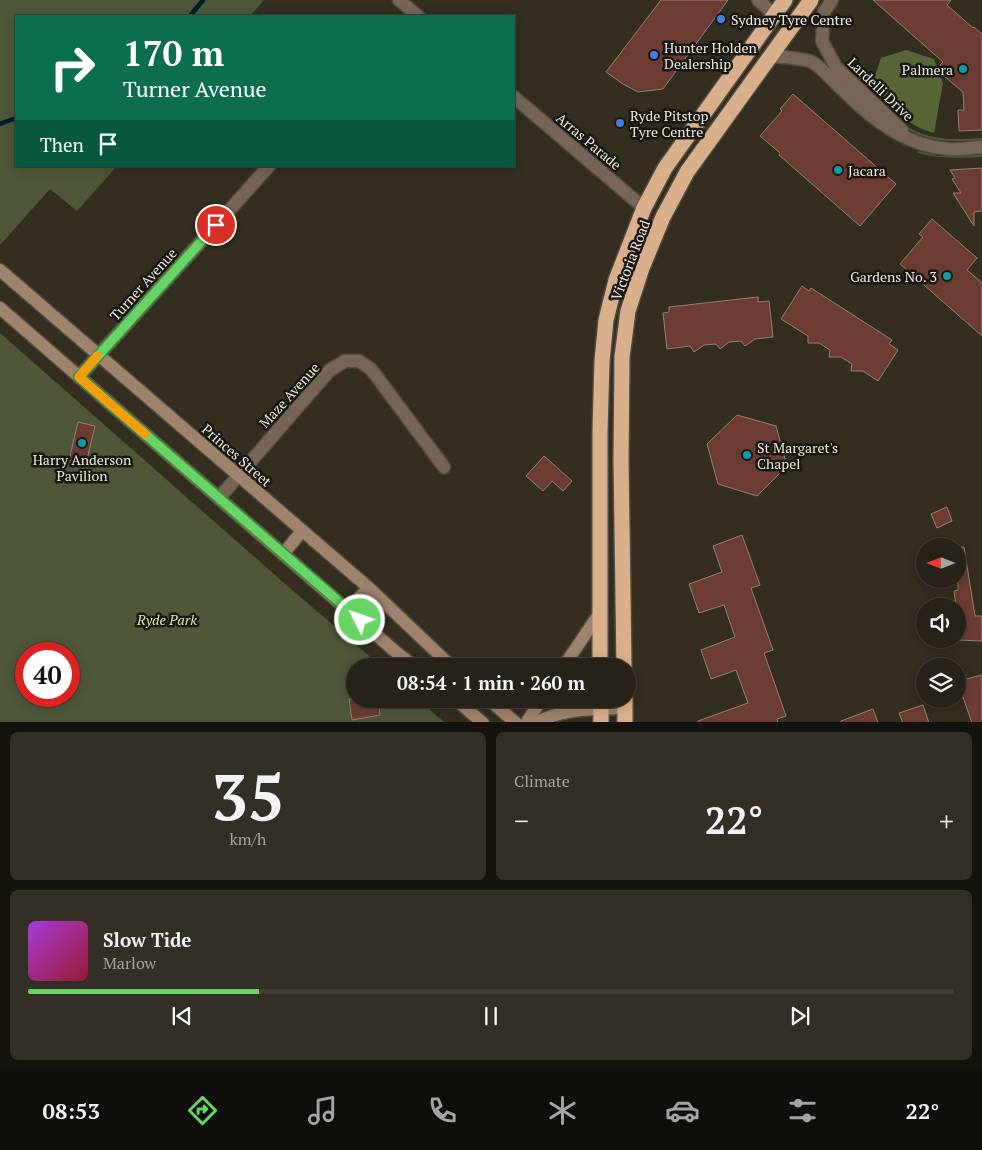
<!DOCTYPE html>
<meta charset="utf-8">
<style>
:root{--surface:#272219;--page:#332f26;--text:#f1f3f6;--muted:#a4a4a2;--line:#433f38;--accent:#67d465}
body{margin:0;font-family:"PT Serif",serif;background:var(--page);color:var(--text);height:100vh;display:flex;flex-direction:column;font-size:19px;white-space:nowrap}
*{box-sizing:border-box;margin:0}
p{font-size:16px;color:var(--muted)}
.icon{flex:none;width:28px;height:28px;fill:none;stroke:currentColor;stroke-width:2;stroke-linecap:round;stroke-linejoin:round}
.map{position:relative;height:722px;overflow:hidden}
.details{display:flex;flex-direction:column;gap:10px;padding:10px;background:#15130e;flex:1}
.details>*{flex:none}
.top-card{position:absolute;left:15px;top:15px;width:500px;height:152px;border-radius:0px;box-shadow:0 2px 12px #0003,0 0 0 1px var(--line);background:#0b6e4f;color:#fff;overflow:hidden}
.needle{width:32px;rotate:270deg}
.tools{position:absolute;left:916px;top:538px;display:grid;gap:10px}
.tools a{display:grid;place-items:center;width:50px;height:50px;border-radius:50%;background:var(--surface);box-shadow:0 2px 12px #0003,0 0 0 1px var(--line);font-size:25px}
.speed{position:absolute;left:15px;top:642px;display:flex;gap:10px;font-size:25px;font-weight:700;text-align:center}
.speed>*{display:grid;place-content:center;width:65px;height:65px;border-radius:50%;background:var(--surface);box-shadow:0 2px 12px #0003,0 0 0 1px var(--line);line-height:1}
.speed .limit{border:8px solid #d22;background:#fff;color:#111}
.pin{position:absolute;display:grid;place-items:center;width:42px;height:42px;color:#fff;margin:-21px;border:2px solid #fff;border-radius:50%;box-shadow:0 1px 5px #0007}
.me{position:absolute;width:55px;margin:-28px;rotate:311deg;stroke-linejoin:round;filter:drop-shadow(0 0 4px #0008)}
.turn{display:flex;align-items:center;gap:18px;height:105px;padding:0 25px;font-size:22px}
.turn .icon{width:65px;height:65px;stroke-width:2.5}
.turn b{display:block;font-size:35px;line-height:42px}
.then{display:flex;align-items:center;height:48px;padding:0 25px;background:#0003;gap:10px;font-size:19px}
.big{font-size:38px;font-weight:800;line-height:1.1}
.details .card{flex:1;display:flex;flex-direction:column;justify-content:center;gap:8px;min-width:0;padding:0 18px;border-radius:8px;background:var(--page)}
.details .dial{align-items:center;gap:0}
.dial b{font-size:65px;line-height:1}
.song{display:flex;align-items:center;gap:15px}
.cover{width:60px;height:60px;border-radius:8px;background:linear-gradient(135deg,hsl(280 70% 55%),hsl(350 70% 35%))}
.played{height:5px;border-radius:2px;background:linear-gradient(90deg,var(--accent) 25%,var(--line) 25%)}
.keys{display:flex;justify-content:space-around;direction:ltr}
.heat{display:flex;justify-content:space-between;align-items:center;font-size:28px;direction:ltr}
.details .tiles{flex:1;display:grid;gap:10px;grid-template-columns:1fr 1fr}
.card:last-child{grid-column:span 2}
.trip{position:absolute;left:346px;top:658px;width:290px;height:50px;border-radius:25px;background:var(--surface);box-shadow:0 2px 12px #0003,0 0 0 1px var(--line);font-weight:800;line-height:50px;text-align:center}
.dock{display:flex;height:80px;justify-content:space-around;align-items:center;background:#100e0a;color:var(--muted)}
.dock .icon{width:35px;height:35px}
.dock .on{color:var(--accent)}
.dock b{font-size:22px;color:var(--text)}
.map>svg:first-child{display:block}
.green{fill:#4e5738;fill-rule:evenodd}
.forest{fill:#586537}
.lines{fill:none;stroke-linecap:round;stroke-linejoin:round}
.stream{stroke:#001e27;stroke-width:4.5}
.building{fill:#6c3c33;stroke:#93807c}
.street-casing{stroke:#514c3f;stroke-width:15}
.secondary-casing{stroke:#514c3f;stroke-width:15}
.highway-casing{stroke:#514c3f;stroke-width:18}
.street{stroke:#776557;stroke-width:12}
.secondary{stroke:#9f836d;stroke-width:12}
.highway{stroke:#daaf8c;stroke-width:15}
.route-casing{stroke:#438a42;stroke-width:12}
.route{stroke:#67d465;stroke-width:9}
.slow{stroke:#f59e0b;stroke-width:9}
.shop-dot{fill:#3f7fe0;stroke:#191711;stroke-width:2}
.culture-dot{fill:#0f9aa8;stroke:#191711;stroke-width:2}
.labels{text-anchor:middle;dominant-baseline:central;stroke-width:5;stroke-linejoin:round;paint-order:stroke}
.poi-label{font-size:14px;fill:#ebe8df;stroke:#191711;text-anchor:start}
.street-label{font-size:14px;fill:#ebe8df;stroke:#191711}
.park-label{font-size:14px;font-style:italic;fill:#d4eba0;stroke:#191711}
</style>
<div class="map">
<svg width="982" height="723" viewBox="0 0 982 723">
<rect width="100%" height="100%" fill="#342e21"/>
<!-- green -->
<path class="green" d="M0 0H264L250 16H16V166H117L77 211 50 189 1 244 0 243Z
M828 40 839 60 856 80 903 124C929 141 952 140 982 138V140C952 142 928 143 902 126L855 81 828 48Z
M918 151 939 156 982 155V157C960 158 939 159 918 153Z
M0 333 284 583 381 666H355V699H417L444 722 0 723ZM26 654H69V696H26Z"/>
<!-- forest -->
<path class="forest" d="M906 50 934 59 943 83 934 133C906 126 891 106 871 87L881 58Z"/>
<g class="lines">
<!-- stream -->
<path class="stream" d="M190 16 203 0
M0 124 16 118"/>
</g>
<!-- building -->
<path class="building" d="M661 0H728L663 89 638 92 623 84 606 72Z
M873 0H951L947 5 973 28 974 27 982 34V130L959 131 958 110H964L963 92 945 77 949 73 940 65 943 62Z
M793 94 896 184 860 226 779 155 780 153 760 136 782 111 780 109Z
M982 168V211L974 212V226L953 193H961L952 179 955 178 950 170Z
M932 219 977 258 967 270 982 283V336L900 264 923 237 919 234Z
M802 286 809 291 811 288 892 340 889 344 898 350 878 381 863 371H851L852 364 841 357H829L830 350 819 343H808V336L781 319Z
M758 297V302L769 301 773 337 755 339 745 346 741 341 729 342 720 349 716 344 704 345 694 352 690 346 667 349 663 313 669 312V307Z
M737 415 776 426 787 466 757 496 718 484 707 444Z
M78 422 95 426 86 464 69 460Z
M544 456 572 481 563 491 552 481 543 491 526 476Z
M947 507 952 521 937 528 931 514Z
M742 535 760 585 751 588 773 650 764 653 786 716 777 719 778 723H698V721L748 703 736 670 711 679 701 650 735 637 724 605 699 613 689 584 722 572 713 546Z
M958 547H964L975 616H982V641L958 640V606H956L954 591 958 590Z
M982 675V723H972L963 697 961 698 958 681Z
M349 699H378L380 715 352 720Z
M923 705 929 723H903L899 713Z
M873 709 878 723H841V721Z"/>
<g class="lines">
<!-- street casing -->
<g class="street-casing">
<path id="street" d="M399 0 418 16
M758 0 775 15
M832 0 824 12 822 41 836 67 902 130
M771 56C782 57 803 58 812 62 819 65 839 87 846 93 874 121 907 146 948 149 959 150 971 148 982 147
M514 97 644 208
M79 377 269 166
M219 498 330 370 345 361H359L371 369 444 467"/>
</g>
<!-- secondary casing -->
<g class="secondary-casing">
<path id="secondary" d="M0 270 369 588 451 666
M0 308 397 653 414 666
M283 554 302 531
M347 610 369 588
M564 666 599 614
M455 699 483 723
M488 699 516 723
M526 723 542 699
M535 723C564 708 594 709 625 708"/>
</g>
<!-- highway casing -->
<g class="highway-casing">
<path id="highway" d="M600 666V431L602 361 606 320 616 280 644 208 665 168 785 0
M624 666 621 460 622 357 628 311 642 268 663 217 687 172 811 0
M601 699V723
M625 699V723"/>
</g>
<!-- street -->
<use href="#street" class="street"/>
<!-- secondary -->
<use href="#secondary" class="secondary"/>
<!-- highway -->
<use href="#highway" class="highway"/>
</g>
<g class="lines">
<!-- route casing -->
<g class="route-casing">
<path id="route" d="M216 225 79 377 360 620"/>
</g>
<!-- route -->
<use href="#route" class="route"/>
<!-- slow -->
<path class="slow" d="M97 356 79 377 145 434"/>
</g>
<!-- markers -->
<g class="shop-dot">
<circle cx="721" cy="19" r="5"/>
<circle cx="654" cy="55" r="5"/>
<circle cx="620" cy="123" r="5"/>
</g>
<g class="culture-dot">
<circle cx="963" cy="69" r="5"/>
<circle cx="838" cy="170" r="5"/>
<circle cx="947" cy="276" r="5"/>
<circle cx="82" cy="443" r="5"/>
<circle cx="747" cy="455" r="5"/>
</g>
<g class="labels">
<!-- poi labels -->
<g class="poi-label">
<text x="731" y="19">Sydney Tyre Centre</text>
<text x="664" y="47">Hunter Holden<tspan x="664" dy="16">Dealership</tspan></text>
<text x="953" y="69" text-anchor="end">Palmera</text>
<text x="630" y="115">Ryde Pitstop<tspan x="630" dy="16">Tyre Centre</tspan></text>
<text x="848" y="170">Jacara</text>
<text x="937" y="276" text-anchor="end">Gardens No. 3</text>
<text x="757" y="447">St Margaret's<tspan x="757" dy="16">Chapel</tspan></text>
<text x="82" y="459" text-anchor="middle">Harry Anderson<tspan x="82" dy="16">Pavilion</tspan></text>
</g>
<!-- street labels -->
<g class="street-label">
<text transform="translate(881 89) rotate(44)">Lardelli Drive</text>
<text transform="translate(589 141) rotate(40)">Arras Parade</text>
<text transform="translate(630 260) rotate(-69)">Victoria Road</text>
<text transform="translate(143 284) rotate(-48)">Turner Avenue</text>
<text transform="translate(289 395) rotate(-48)">Maze Avenue</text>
<text transform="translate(237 455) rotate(41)">Princes Street</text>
</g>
<!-- park labels -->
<g class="park-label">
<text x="167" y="619">Ryde Park</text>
</g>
</g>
</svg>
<div class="tools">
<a><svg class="needle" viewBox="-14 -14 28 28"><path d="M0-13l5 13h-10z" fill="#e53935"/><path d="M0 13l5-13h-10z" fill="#a4a4a2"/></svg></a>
<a><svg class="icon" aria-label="sound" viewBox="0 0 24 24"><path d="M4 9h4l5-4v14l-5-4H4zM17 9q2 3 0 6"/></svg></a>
<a><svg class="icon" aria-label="layers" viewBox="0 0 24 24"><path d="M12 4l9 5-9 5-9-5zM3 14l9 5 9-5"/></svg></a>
</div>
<div class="speed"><div class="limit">40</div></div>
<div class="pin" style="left:216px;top:225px;background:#d93025"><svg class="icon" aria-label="arrive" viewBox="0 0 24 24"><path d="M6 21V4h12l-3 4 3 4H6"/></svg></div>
<svg class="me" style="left:360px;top:620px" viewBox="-20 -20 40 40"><circle r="17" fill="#67d465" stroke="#fff" stroke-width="3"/><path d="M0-11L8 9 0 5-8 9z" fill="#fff"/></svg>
<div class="trip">08:54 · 1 min · 260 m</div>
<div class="top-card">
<div class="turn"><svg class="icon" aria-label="right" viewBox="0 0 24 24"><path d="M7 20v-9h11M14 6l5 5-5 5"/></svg><div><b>170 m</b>Turner Avenue</div></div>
<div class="then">Then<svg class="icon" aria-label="arrive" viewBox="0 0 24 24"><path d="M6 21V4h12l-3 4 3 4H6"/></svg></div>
</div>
</div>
<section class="details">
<div class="tiles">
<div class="card dial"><b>35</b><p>km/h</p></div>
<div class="card"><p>Climate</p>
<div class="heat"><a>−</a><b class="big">22°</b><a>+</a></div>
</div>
<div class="card">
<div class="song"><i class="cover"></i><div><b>Slow Tide</b><p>Marlow</p></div></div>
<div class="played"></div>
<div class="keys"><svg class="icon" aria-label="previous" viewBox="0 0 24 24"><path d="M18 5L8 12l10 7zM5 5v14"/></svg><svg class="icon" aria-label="pause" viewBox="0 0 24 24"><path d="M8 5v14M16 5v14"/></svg><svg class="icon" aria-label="next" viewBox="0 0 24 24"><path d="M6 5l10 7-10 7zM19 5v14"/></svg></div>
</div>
</div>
</section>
<nav class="dock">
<b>08:53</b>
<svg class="icon on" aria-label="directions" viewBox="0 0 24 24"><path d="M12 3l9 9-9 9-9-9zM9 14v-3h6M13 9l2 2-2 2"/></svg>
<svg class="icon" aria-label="music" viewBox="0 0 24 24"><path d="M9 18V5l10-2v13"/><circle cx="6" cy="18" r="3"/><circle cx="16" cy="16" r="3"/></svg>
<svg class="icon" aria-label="phone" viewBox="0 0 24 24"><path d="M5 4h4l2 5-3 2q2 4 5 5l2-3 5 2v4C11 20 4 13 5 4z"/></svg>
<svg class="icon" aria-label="climate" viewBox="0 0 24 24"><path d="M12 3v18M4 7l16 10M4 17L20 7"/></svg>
<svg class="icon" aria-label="car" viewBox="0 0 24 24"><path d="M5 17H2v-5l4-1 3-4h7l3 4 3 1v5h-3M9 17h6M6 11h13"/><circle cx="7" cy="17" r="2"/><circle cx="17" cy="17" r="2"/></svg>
<svg class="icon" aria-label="filters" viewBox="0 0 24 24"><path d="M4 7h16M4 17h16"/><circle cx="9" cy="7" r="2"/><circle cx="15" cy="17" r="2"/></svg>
<b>22°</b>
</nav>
